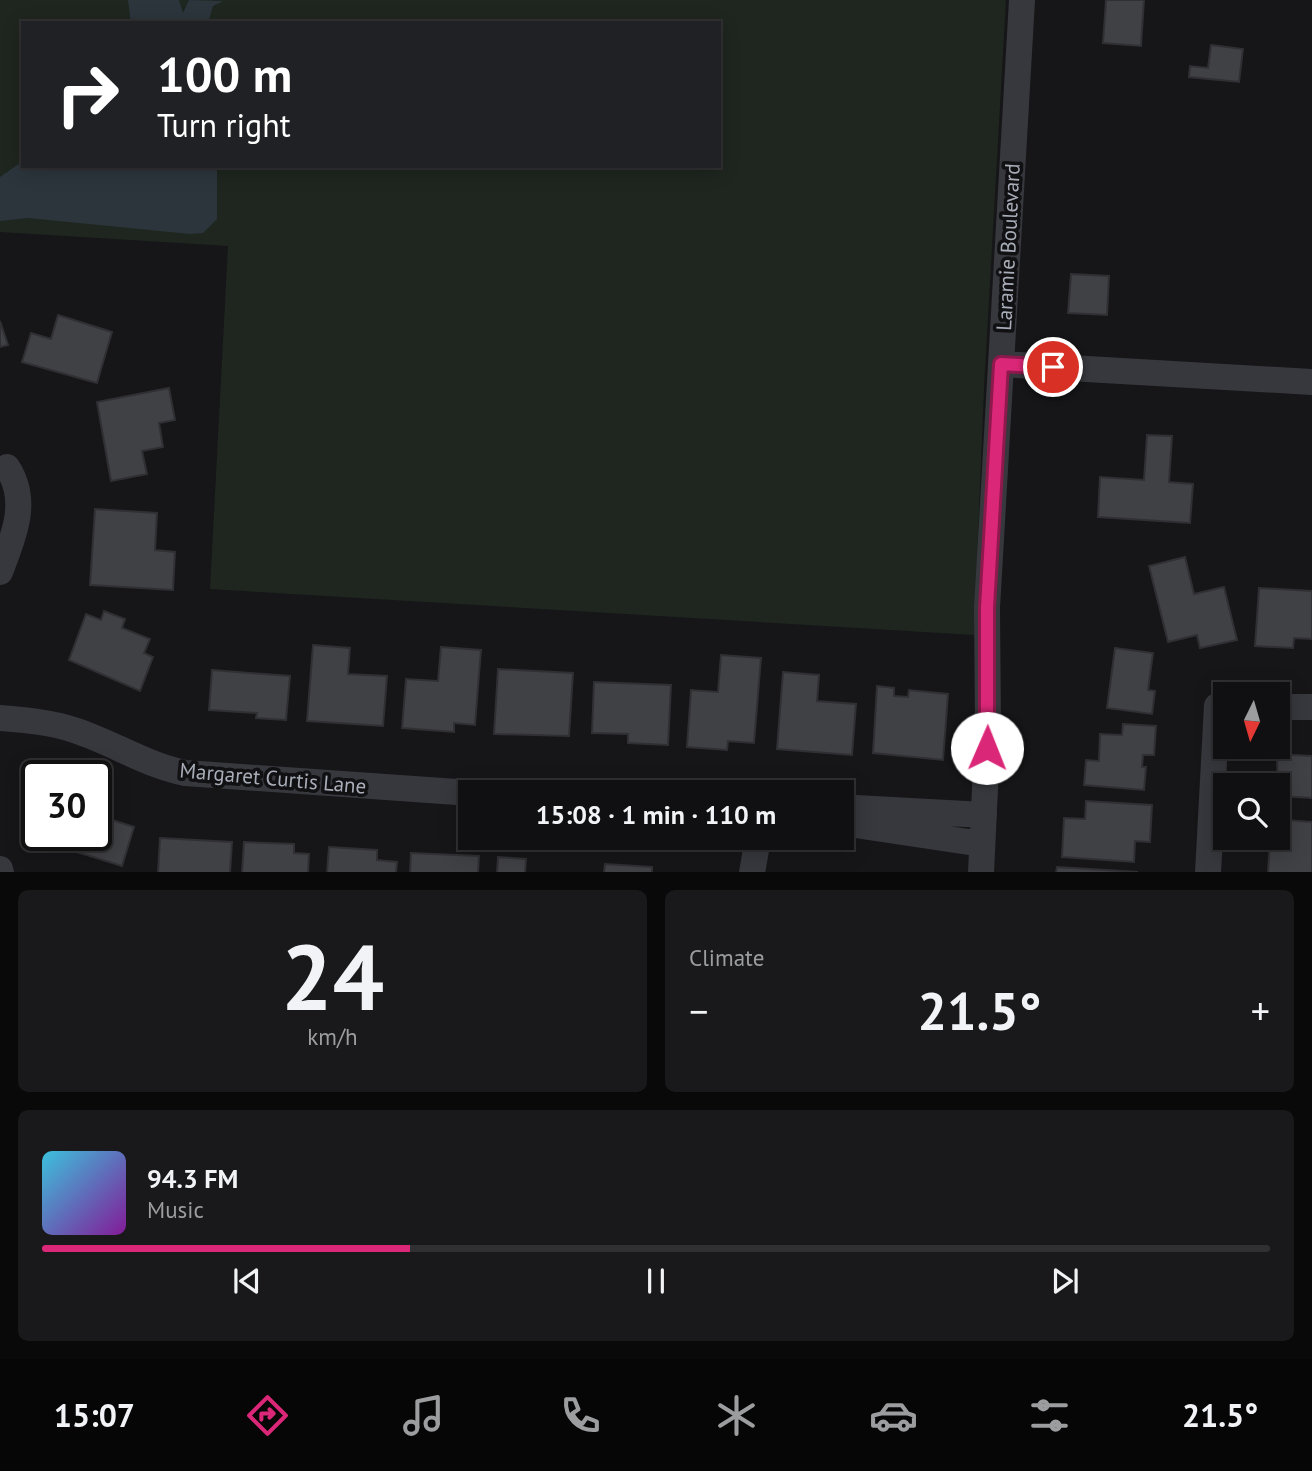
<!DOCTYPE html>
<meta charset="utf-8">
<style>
:root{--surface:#101012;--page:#19191b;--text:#f1f3f6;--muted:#9c9d9f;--line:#303032;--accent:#db2777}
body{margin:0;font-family:"PT Sans",sans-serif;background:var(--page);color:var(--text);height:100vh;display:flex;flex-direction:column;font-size:26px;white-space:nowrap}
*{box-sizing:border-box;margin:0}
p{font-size:23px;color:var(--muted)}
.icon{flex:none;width:38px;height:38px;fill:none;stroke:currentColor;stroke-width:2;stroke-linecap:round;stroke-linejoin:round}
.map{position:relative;height:872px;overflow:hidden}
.sheet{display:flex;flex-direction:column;gap:18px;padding:18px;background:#09090a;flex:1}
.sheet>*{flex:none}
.guide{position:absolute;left:21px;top:21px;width:700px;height:147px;border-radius:0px;box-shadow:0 4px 18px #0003,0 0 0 2px var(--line);background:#202124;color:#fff;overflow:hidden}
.needle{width:46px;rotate:185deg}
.fabs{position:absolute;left:1213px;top:682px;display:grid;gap:14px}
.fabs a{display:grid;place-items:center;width:77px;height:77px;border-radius:0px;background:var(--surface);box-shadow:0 4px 18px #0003,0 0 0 2px var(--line);font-size:35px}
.speed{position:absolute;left:21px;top:760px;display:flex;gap:14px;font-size:35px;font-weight:700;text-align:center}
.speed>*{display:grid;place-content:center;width:91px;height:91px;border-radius:50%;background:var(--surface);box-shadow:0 4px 18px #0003,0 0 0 2px var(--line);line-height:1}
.speed .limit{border:4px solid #111;border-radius:10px;background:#fff;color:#111}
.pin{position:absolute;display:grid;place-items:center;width:60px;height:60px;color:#fff;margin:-30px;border:4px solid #fff;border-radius:50%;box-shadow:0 2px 7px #0007}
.me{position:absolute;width:77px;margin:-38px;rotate:1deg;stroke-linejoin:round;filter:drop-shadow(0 0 5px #0008)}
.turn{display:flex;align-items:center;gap:24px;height:147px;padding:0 21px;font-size:32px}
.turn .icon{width:91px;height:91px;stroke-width:2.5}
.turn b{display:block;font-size:49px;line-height:60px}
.big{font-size:52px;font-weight:700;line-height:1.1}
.sheet .widget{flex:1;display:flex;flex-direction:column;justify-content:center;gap:10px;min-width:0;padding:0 24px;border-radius:10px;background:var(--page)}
.sheet .dial{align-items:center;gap:0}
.dial b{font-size:91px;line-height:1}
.song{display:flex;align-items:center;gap:21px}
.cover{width:84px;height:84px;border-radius:10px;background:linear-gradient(135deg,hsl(190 70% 55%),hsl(290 70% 35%))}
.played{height:7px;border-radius:4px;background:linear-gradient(90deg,var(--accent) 30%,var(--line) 30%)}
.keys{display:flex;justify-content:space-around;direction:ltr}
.heat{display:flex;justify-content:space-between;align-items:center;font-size:38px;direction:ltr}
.sheet .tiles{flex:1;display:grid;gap:18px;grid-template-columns:1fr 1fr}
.widget:last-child{grid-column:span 2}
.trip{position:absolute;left:458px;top:780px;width:396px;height:70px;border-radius:0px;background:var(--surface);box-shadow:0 4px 18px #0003,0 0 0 2px var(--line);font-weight:700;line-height:70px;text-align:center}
.menu{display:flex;height:112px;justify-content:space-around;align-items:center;background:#060607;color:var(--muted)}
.menu .icon{width:49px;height:49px}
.menu .on{color:var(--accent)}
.menu b{font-size:32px;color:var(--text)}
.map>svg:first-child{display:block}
.green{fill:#1e261f;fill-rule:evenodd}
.water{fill:#2c353c}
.building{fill:#404145;stroke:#303034;stroke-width:2}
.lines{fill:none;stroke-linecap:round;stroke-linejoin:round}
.minor{stroke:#37383d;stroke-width:26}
.route-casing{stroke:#8e194d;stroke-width:18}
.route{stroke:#db2777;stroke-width:12}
.labels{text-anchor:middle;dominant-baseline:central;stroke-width:7;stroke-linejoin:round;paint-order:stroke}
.street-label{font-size:21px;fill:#a8adb8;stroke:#111113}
</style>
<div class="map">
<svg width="1312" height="873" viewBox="0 0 1312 873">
<rect width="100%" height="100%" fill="#161618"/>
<!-- green -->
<path class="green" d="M0 0H1006L984 388 974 635 210 589 228 246 0 232ZM23 23H719V166H23Z"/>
<!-- water -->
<path class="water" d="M128 0H179L183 13 189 0 223 1 213 6 208 23H131Z
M23 161V166H217V219L203 233 190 234 28 218 0 221V177Z"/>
<!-- building -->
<path class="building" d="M1106 0H1144L1141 46 1103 43Z
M1211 45 1243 49 1239 82 1189 77 1190 66 1208 68Z
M1071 274 1109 276 1107 315 1068 313Z
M58 315 112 332 97 383 22 362 31 333 51 339Z
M0 321 8 345 0 347Z
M169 388 175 420 159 423 163 447 142 451 147 474 111 481 97 402Z
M1147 435 1172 436 1169 482 1193 484 1190 523 1098 517 1100 477 1144 480Z
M95 509 157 513 155 550 175 552 173 590 90 585Z
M1185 557 1194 594 1224 587 1237 640 1200 648 1197 635 1168 642 1149 566Z
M1259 588 1312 591V639L1294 638 1293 648 1255 646Z
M104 611 125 619 122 628 150 639 144 653 153 657 140 691 69 660 86 614 101 620Z
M313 645 350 648 348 674 387 676 383 726 307 721Z
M441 647 481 650 475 725 454 723V732L402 728 406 679 438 681Z
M1115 648 1153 653 1148 690 1155 691 1152 714 1107 708Z
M721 655 761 658 754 743 728 741 727 750 687 747 691 690 718 692Z
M498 669 573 673 569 736 494 734Z
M212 670 290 676 286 720 256 718 257 713 209 710Z
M783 672 819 675 817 701 856 704 852 755 777 749Z
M594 682 671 685 668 745 628 743V734L592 733Z
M877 686 894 688V696L908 697 909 690 948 694 943 760 873 753Z
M1123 724 1156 726 1154 755H1143L1142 767H1146L1144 790 1084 785 1086 760 1099 761 1100 734 1122 735Z
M1277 754 1312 756V798L1278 796Z
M1086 801 1152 805 1150 842 1135 841 1134 862 1062 857 1064 818 1085 819Z
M96 808 99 809 97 815 134 827 122 866 61 847 65 835H96Z
M1286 820 1312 822V873H1268L1270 840 1284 841Z
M160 838 232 842 230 873H158Z
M244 842 294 844V853L309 854 308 873H242Z
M329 847 377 850V860L397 862 396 873H327Z
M411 853 479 856 478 873H410Z
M498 857 526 859 525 873H497Z
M605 864 652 867V873H604Z
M1057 867 1137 872V873H1056Z"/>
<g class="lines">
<!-- minor -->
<path class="minor" d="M1001 364 1312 382
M0 572C13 538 30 501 7 467
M1278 707H1312
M0 718C25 720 50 722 74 730 114 743 143 764 185 773L471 793
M856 808 984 815
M842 823 982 844
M0 869 1 873
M752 873 758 838
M981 873 988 726 987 608 1022 0
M1208 873 1217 706H1225"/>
</g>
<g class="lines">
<!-- route casing -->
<g class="route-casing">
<path id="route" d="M987 748V608L1001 364 1053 367"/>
</g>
<!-- route -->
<use href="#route" class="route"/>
</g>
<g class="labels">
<!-- street labels -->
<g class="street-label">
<text transform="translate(1008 247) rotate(-87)">Laramie Boulevard</text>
<text transform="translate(273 778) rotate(5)">Margaret Curtis Lane</text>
</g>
</g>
</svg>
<div class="fabs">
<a><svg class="needle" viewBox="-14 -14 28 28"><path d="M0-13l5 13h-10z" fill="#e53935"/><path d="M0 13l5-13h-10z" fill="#9c9d9f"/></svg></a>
<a><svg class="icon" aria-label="search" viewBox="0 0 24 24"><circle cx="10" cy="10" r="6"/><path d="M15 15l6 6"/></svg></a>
</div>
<div class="speed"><div class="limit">30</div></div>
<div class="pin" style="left:1053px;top:367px;background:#d93025"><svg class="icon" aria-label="arrive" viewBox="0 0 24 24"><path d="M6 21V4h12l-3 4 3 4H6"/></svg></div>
<svg class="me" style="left:987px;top:748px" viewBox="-20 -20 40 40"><circle r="19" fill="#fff"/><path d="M0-13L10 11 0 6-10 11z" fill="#db2777"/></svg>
<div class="trip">15:08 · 1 min · 110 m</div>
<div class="guide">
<div class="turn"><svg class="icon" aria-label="right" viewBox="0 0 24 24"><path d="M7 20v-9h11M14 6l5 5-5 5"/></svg><div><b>100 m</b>Turn right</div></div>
</div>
</div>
<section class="sheet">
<div class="tiles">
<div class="widget dial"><b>24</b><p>km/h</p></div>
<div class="widget"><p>Climate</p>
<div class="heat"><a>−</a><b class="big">21.5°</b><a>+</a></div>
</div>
<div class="widget">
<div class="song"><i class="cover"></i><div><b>94.3 FM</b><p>Music</p></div></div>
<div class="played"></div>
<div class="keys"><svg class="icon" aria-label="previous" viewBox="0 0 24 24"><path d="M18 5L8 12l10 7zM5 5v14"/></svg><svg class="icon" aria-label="pause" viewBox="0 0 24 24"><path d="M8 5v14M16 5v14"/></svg><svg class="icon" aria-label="next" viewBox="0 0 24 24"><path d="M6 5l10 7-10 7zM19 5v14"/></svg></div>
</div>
</div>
</section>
<nav class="menu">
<b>15:07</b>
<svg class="icon on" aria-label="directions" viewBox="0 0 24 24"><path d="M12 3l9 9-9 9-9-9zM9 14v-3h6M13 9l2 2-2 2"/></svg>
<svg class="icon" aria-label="music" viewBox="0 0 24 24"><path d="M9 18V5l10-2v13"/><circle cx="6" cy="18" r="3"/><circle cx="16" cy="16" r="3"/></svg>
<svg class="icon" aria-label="phone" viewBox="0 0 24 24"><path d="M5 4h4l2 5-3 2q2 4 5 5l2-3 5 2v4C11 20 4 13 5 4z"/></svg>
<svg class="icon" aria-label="climate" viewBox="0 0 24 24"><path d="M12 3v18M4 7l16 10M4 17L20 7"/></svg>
<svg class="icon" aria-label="car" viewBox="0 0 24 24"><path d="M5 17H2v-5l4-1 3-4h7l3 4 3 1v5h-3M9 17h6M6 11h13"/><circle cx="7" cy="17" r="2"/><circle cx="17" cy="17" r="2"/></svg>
<svg class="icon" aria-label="filters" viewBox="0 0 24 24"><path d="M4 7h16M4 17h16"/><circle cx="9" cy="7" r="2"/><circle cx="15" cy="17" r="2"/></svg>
<b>21.5°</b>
</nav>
